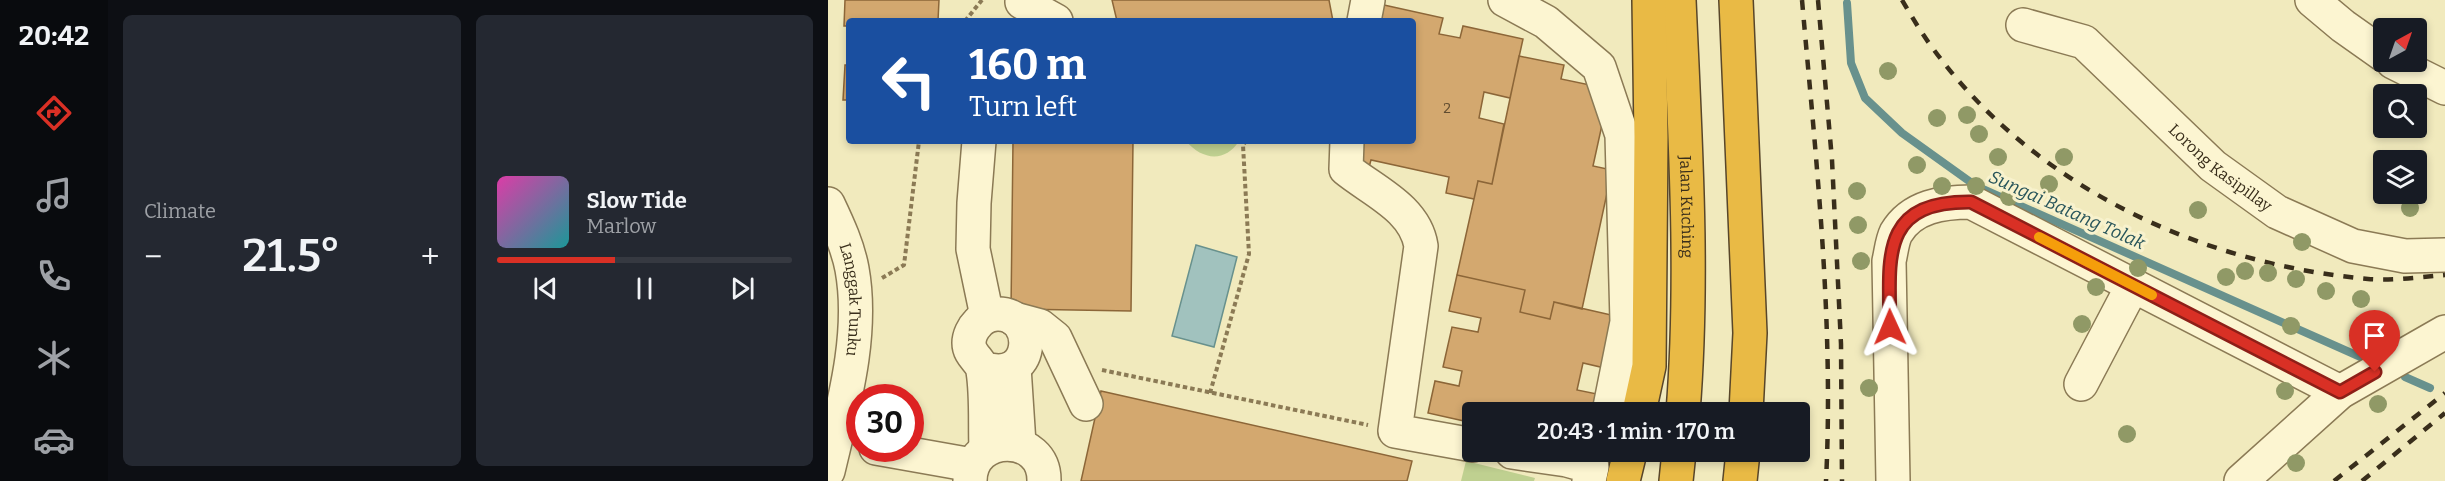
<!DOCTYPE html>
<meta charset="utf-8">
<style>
:root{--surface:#171b24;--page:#242831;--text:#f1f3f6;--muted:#9ea1a6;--line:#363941;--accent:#d93025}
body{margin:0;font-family:Bitter,serif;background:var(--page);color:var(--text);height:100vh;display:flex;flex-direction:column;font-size:22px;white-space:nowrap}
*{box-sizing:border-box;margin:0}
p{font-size:20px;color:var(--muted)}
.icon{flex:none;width:33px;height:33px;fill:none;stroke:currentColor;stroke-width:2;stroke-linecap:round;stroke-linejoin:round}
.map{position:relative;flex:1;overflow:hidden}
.sheet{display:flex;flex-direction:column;gap:15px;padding:15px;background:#0d0f14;width:720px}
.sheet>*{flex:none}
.guide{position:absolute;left:18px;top:18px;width:570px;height:126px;border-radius:6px;box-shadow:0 3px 9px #0003;background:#1a4fa0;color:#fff;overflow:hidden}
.needle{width:39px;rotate:40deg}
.controls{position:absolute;left:1545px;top:18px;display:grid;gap:12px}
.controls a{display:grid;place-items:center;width:54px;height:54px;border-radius:6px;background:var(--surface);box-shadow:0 3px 9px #0003;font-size:30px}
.speed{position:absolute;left:18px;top:384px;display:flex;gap:12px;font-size:30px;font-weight:700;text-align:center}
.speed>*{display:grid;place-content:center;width:78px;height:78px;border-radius:50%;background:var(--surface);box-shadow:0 3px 9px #0003;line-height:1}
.speed .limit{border:9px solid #d22;background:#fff;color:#111}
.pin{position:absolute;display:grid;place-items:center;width:51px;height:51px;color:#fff;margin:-62px -26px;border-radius:50% 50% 50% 0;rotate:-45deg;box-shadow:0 0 6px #0007}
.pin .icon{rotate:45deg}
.me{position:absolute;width:66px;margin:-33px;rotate:359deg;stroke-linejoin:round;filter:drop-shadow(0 0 4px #0008)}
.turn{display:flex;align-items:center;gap:21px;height:126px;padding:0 24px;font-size:27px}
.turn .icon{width:78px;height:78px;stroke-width:2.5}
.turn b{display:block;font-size:42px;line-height:51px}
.big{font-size:45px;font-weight:600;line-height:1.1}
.sheet .tile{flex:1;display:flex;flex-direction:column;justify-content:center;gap:9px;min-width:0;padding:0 21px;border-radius:9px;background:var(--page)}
.song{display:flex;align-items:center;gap:18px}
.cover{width:72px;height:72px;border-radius:9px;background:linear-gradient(135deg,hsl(320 70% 55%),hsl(180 70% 35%))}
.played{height:6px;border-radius:3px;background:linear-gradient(90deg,var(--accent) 40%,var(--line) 40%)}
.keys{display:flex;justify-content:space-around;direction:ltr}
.heat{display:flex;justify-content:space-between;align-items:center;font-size:33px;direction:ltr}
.sheet .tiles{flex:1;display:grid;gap:15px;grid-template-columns:repeat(2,1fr)}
.trip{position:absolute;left:634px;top:402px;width:348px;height:60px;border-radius:6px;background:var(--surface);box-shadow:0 3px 9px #0003;font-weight:600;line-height:60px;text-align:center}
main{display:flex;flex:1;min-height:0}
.tabs{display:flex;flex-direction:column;width:108px;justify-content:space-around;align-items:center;background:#090b0e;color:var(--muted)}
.tabs .icon{width:42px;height:42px}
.tabs .current{color:var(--accent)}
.tabs b{font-size:27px;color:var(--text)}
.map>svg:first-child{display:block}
.green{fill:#bfd090}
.water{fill:#a1c2be;stroke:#68918d;stroke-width:1.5}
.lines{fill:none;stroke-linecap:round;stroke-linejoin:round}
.stream{stroke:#68918d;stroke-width:8}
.building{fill:#d3a86f;stroke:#8c6638;stroke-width:1.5}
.minor-casing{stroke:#8b7a55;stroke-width:36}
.highway-casing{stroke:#58462a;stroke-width:36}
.path{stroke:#8b7a55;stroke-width:4;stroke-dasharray:4.5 3;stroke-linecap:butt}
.minor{stroke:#fcf5d1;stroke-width:33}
.highway{stroke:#e9ba45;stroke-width:33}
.rail{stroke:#392e1b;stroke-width:4.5;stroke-dasharray:10 10;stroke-linecap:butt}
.tree{fill:#909966}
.route-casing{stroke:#8d1f18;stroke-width:15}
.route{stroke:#d93025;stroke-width:10}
.slow{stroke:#f59e0b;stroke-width:10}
.labels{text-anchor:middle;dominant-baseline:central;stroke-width:6;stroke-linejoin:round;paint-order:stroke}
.number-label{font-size:14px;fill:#604c30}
.street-label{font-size:16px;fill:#392e1b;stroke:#f8f2cd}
.water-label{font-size:18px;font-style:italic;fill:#28555a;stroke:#f8f2cd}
</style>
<main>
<nav class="tabs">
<b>20:42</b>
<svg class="icon current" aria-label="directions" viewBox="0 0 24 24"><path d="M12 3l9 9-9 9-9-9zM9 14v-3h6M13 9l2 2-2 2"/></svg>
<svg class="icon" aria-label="music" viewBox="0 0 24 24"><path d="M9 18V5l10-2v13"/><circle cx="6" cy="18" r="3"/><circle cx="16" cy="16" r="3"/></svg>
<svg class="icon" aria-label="phone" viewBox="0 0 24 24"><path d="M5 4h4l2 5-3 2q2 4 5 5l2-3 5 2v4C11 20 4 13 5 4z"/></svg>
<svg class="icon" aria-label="climate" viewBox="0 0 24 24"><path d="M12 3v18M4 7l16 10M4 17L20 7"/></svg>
<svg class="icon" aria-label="car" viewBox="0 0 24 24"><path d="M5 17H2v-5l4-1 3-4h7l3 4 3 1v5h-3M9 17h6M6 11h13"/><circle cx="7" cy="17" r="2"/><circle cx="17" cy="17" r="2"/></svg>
</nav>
<section class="sheet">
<div class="tiles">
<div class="tile"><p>Climate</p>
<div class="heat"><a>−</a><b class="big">21.5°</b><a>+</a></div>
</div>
<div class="tile">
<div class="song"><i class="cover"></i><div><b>Slow Tide</b><p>Marlow</p></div></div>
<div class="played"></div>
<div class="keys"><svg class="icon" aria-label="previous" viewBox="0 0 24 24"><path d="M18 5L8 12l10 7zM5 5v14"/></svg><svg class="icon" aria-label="pause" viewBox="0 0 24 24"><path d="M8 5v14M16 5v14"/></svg><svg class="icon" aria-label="next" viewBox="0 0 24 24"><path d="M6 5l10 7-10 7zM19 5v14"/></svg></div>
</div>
</div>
</section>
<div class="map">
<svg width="1617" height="481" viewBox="0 0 1617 481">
<rect width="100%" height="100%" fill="#f1eabd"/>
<!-- green -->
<path class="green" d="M358 141H411C397 163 374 160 358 141Z
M638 461 707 478 706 481H633Z"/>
<!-- water -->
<path class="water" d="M368 245 409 257 386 347 344 336Z"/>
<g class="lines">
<!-- stream -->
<path class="stream" d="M1019 3 1023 63 1037 98 1074 133 1148 186 1537 359
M1577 377 1602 388"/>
</g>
<!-- building -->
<path class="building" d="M17 0H111L110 21H21V26H16Z
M284 0H501L505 21H289Z
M556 5 615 18 611 34 632 38 635 26 695 39 682 98 656 92 651 118 676 124 664 184 650 181 646 199 618 193 621 177 543 160 540 171 523 167 529 141H585V21H553Z
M691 56 736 65 733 79 767 86 765 99 779 102 765 166 784 170 754 309 726 302 722 319 692 312 697 290 629 275 650 181 664 184Z
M17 65H21V100H15Z
M185 141H305L303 311 183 309Z
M629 275 697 290 692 312 722 319 726 302 792 317 781 369 755 363 749 390 774 395 770 412H702L667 403 665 412H645V423L600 413 607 381 631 386 634 371 615 367 624 327 650 332 653 318 621 311Z
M273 391 584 461 579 481H253Z"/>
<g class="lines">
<!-- minor casing -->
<g class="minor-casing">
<g id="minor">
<path d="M677 0 718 22 771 67 794 135 799 322 781 412"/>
<path d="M1484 0 1515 26 1556 55"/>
<path d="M194 2 228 21"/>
<path d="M536 21 540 0"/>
<path id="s1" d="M1195 25 1256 42 1385 166 1449 212 1525 246 1577 256 1617 255"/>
<path d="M1565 62 1617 88"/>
<path d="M151 141 146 203 145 249 159 316"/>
<path d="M519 141 518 169C545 191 587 208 593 246L567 431 645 445"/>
<path id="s2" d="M0 204C10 225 20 247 24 269 36 335 15 407 0 471"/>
<path d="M186 319 212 326 227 338 258 404"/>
<path d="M186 367 191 444"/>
<path d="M155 368C207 386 211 314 170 314 163 314 155 317 150 323 145 328 141 336 141 343 141 356 154 361 155 371 159 396 157 423 158 449"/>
<path d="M1253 384 1305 285"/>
<path d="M48 448 144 465"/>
<path d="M684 452 739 460 764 467 761 481"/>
<path d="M142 481C142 432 217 432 216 481"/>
<path d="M1065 481 1061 261C1063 253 1064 241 1068 233 1084 206 1115 202 1143 202L1512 392"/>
<path d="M1413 481 1512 392 1617 332"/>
</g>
</g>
<!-- highway casing -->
<g class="highway-casing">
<g id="highway">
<path id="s3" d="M851 0C857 137 866 275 855 412"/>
<path d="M908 0 922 333 918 412"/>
<path d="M811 412 821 366 823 137 821 0"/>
<path d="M795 481 802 452"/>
<path d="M848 481 851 452"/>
<path d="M912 481 915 452"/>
</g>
</g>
<!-- path -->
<path class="path" d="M137 21 154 0
M54 278 76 265 91 141
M274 370 540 425
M382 393 421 254 415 145 418 141"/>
<!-- minor -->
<use href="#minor" class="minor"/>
<!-- highway -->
<use href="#highway" class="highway"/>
<!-- rail -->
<path class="rail" d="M974 0C988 159 1006 321 998 481
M990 0 1004 160 1013 344 1014 481
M1074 0C1084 17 1094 34 1106 50 1207 187 1372 264 1540 279 1565 281 1592 277 1617 275
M1506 481 1617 393
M1534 481 1617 413"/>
</g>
<!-- trees -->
<g class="tree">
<circle cx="1060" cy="71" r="9"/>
<circle cx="1139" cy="115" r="9"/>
<circle cx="1109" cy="118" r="9"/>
<circle cx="1151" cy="134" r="9"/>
<circle cx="1170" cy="157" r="9"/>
<circle cx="1236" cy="157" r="9"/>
<circle cx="1089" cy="165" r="9"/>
<circle cx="1221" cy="184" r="9"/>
<circle cx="1114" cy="186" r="9"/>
<circle cx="1148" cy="186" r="9"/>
<circle cx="1029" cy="191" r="9"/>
<circle cx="1181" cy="197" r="9"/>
<circle cx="1582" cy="208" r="9"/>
<circle cx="1370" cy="210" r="9"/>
<circle cx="1030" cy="225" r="9"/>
<circle cx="1474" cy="242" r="9"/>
<circle cx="1033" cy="261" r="9"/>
<circle cx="1310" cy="268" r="9"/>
<circle cx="1417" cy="271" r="9"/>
<circle cx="1440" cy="273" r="9"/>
<circle cx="1398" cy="277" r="9"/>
<circle cx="1468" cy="279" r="9"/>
<circle cx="1268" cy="287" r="9"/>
<circle cx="1498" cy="291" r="9"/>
<circle cx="1533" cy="299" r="9"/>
<circle cx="1254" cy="324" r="9"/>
<circle cx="1463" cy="326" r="9"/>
<circle cx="1041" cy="388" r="9"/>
<circle cx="1457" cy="391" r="9"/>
<circle cx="1550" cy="404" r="9"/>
<circle cx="1299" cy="434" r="9"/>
<circle cx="1468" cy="463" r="9"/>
</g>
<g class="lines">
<!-- route casing -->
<g class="route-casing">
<path id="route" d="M1062 327C1061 257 1052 201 1143 202L1512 392 1547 372"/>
</g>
<!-- route -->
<use href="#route" class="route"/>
<!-- slow -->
<path class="slow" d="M1211 237 1324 295"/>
</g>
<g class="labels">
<!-- number labels -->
<g class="number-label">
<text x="619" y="108">2</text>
</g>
<!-- street labels -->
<g class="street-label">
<text stroke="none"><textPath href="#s1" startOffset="249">Lorong Kasipillay</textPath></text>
<text stroke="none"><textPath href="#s3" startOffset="207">Jalan Kuching</textPath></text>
<text stroke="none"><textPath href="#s2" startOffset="100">Langgak Tunku</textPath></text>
</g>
<!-- water labels -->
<g class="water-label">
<text transform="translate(1239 210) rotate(24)">Sungai Batang Tolak</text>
</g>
</g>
</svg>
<div class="controls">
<a><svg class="needle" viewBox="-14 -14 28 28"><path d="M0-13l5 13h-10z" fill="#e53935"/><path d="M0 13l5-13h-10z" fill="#9ea1a6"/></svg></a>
<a><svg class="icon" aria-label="search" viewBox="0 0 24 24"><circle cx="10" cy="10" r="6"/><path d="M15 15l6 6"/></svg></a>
<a><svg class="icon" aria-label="layers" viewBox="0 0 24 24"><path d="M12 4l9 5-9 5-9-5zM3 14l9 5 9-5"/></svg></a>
</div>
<div class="speed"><div class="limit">30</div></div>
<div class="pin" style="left:1547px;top:372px;background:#d93025"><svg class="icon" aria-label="arrive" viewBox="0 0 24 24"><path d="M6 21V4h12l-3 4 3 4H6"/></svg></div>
<svg class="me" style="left:1062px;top:327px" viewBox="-20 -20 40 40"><path d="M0-17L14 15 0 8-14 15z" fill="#d93025" stroke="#fff" stroke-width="4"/></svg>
<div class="trip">20:43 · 1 min · 170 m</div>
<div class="guide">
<div class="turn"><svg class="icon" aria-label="left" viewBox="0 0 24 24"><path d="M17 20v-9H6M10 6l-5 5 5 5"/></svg><div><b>160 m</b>Turn left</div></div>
</div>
</div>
</main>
